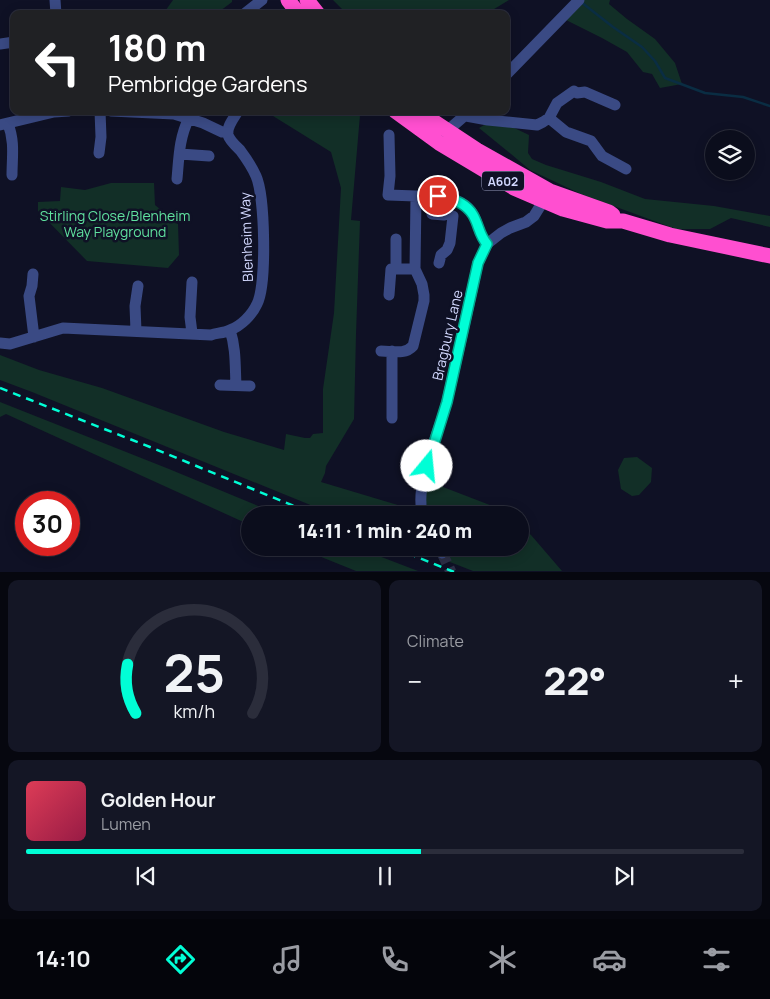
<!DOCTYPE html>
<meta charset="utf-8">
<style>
:root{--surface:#0b0d1c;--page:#141625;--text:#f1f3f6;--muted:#9a9ca3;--line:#2b2d3b;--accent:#01fed6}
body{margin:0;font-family:Manrope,sans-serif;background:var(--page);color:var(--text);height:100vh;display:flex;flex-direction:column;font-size:19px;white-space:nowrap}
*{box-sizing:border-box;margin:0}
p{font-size:16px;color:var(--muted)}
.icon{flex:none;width:28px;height:28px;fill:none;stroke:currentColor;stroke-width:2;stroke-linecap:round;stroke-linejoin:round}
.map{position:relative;height:572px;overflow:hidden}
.details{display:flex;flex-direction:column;gap:8px;padding:8px;background:#06070f;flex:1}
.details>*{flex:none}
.top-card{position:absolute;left:10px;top:10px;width:500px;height:105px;border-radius:10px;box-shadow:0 2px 12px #0003,0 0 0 1px var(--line);background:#202124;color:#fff;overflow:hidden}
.buttons{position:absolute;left:705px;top:130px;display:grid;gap:10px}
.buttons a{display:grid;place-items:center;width:50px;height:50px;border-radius:50%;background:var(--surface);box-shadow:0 2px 12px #0003,0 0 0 1px var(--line);font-size:25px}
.speed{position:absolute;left:15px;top:491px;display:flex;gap:10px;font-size:25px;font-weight:700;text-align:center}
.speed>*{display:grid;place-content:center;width:65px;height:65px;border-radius:50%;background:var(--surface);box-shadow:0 2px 12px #0003,0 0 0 1px var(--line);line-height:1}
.speed .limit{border:8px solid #d22;background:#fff;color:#111}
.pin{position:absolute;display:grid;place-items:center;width:42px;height:42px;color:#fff;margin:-21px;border:2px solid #fff;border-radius:50%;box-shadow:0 1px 5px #0007}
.me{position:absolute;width:55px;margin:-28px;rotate:17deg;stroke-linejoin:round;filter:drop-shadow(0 0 4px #0008)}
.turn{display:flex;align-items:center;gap:18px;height:105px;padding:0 15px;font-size:22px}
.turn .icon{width:65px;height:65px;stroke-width:2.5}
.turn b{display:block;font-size:35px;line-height:42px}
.big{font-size:38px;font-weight:800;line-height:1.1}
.details .tile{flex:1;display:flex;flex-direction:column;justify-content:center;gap:8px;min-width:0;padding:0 18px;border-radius:10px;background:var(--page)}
.details .dial{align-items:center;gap:0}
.dial svg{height:130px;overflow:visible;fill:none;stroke:var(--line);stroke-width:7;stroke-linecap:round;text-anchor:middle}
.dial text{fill:var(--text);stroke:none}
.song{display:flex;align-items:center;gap:15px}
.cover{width:60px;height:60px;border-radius:8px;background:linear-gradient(135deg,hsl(350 70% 55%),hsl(340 70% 35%))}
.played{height:5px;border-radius:2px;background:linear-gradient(90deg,var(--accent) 55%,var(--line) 55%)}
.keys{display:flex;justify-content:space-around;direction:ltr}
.heat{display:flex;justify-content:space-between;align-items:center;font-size:28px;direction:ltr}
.details .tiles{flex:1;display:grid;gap:8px;grid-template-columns:1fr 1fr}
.tile:last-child{grid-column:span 2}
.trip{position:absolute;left:241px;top:506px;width:288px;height:50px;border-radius:25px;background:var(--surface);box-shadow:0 2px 12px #0003,0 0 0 1px var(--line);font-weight:800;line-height:50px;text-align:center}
.tabs{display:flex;height:80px;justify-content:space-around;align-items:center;background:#04050b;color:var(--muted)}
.tabs .icon{width:35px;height:35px}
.tabs .active{color:var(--accent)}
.tabs b{font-size:22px;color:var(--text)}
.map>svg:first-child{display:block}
.green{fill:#122f27}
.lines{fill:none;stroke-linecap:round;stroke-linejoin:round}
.stream{stroke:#0a2d43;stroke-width:2.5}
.minor-tunnel{stroke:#2c2f46;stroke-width:11;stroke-dasharray:11 5.5;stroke-linecap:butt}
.minor{stroke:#3a4a84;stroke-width:11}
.highway{stroke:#ff4fd0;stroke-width:15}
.rail{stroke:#01fed6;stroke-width:2.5;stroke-dasharray:8 6;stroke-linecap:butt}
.route-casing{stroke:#01a58b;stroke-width:12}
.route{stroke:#01fed6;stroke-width:9}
.labels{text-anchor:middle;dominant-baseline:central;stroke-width:5;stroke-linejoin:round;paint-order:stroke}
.shield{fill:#0f1125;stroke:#989dbe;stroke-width:1}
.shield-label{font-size:12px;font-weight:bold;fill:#d3d9ff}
.park-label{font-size:14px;fill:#5fe09e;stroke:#0f1125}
.street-label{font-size:14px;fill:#d3d9ff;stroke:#0f1125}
</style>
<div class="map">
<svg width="770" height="572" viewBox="0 0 770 572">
<rect width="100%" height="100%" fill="#0f1125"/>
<!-- green -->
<path class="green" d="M173 0H232V2L216 14H163Z
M333 0H509L486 14H347Z
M582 0H610L609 4 627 19 655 39 675 63 682 84 660 88 652 74 643 72 627 52 602 38 564 19Z
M265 111H357L360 115 351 220 360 221 356 334 354 419 326 466 325 473 321 482 411 509 418 515H335L32 392 0 380V355L39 370 102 388 224 432 284 450 286 434 305 438H310L313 434 323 433V389L334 313 341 188 331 152Z
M491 121 504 123 529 135 528 153 532 159 546 165 601 182 645 199 714 206 770 216V227L731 218 710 229H676L581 194 530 170 511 154 479 128Z
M111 183H154L155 205 178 224 179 255 168 268 87 261 38 211V202L60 201 61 187 85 190Z
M0 402 169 469 280 515H250V525L6 414 0 417Z
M437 446 443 487 495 507 505 515H431C428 509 425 503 425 496 424 480 433 461 437 446Z
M637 457 652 468 651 482 639 495 632 496 621 489 618 470 624 458Z
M520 526 531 535 562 571H473L414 548H432V549L451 557 447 548H520Z
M299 548H358L418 571H356Z"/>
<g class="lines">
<!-- stream -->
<path class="stream" d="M581 2 613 27 642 47 655 61 665 78 705 93 743 97 770 106"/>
<!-- minor-tunnel -->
<path class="minor-tunnel" d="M442 553 451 572"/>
<!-- minor -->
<path class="minor" d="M55 0 56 14
M244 14 262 0
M0 44 14 42
M506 75 579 0
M111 111 174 114 203 123 222 132H228
M466 116 488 120 537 125 543 122 549 118 566 132 591 141 602 156 626 169
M549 118 557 103 574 91 577 93 585 92 615 105
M8 124C15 141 12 158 12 175
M0 125 54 112 69 111
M389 135 390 176 388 195 416 196
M444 136 447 131 470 111
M99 153 101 137 100 111
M180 154 209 156
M177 179C179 157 179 138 189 118
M432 214 444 215 449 198
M396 239V269H415
M439 263 441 255 447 250 450 243 453 216
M33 274 32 286 29 296 34 337
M389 295 391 269H396
M230 330C236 348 235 366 236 385
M136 331 135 306 138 286
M192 333 190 317 192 282
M0 343 10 344 63 328 211 335C217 333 224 333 230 330 241 326 252 315 257 304 267 285 265 196 256 176 252 167 246 158 240 150 236 146 230 141 228 135 226 127 234 118 238 111
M381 351C392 351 405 355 413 346L424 301V295L422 284 415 269 416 196C436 196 463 195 474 216 479 226 479 235 487 244
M392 351V418
M220 385 250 386
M423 515C413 486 440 431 447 401 458 355 468 309 478 263L487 244 501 233 510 228 526 222 534 216 547 195
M439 548 442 553"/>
<!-- highway -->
<path class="highway" d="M288 0 299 14
M307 0 318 14
M395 111 439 143 514 188 563 209 607 221H623L670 235 770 256
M418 111 477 150 550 191 609 212 613 215"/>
<!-- rail -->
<path class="rail" d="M0 388 150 447 316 515
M382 548 401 555
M395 548 454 572"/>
</g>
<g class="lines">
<!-- route casing -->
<g class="route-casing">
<path id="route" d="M427 466 447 402 478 263 487 244C479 235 479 225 473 215 466 203 451 198 438 196"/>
</g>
<!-- route -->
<use href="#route" class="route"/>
</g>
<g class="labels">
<!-- shield labels -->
<rect class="shield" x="482" y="171.5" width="42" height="19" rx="4"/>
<g class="shield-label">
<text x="503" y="181">A602</text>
</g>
<!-- park labels -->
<g class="park-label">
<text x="115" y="215">Stirling Close/Blenheim<tspan x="115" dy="16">Way Playground</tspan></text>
</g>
<!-- street labels -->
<g class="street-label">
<text transform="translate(246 237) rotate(-92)">Blenheim Way</text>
<text transform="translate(447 335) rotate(-77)">Bragbury Lane</text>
</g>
</g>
</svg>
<div class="buttons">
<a><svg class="icon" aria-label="layers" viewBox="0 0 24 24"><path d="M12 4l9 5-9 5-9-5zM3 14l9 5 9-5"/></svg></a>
</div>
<div class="speed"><div class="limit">30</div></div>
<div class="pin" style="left:438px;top:196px;background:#d93025"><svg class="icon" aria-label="arrive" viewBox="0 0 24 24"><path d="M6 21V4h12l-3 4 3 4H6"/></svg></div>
<svg class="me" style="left:427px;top:466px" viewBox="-20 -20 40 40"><circle r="19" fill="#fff"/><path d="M0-13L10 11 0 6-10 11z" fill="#01fed6"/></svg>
<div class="trip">14:11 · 1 min · 240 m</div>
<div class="top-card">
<div class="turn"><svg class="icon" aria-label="left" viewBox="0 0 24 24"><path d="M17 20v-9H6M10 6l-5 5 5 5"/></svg><div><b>180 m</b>Pembridge Gardens</div></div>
</div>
</div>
<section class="details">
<div class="tiles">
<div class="tile dial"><svg viewBox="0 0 100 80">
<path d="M14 69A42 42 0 1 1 86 69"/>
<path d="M14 69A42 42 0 0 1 9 39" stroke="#01fed6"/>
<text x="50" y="56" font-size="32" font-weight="700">25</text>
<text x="50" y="72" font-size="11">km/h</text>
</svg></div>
<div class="tile"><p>Climate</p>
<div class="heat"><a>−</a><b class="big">22°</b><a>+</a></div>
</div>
<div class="tile">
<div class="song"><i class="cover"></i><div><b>Golden Hour</b><p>Lumen</p></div></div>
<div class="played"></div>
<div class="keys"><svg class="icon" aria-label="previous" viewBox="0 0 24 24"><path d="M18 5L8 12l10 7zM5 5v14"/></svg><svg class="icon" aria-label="pause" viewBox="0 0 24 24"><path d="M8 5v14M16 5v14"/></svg><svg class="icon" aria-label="next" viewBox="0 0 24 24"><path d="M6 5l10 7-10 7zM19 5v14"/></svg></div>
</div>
</div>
</section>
<nav class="tabs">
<b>14:10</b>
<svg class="icon active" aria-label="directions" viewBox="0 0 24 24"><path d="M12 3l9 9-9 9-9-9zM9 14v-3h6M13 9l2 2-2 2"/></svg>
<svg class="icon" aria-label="music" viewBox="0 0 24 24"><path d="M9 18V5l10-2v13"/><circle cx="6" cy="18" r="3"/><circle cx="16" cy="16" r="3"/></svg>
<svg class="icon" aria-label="phone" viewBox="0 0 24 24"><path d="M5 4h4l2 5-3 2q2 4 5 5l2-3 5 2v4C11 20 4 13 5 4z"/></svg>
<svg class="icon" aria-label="climate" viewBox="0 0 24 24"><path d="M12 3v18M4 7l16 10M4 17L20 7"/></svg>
<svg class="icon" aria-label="car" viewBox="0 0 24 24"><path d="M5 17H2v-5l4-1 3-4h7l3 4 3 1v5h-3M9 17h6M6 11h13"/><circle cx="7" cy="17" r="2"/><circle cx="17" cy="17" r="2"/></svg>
<svg class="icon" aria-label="filters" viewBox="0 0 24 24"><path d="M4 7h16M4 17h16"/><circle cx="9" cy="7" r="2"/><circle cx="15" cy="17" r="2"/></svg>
</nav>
